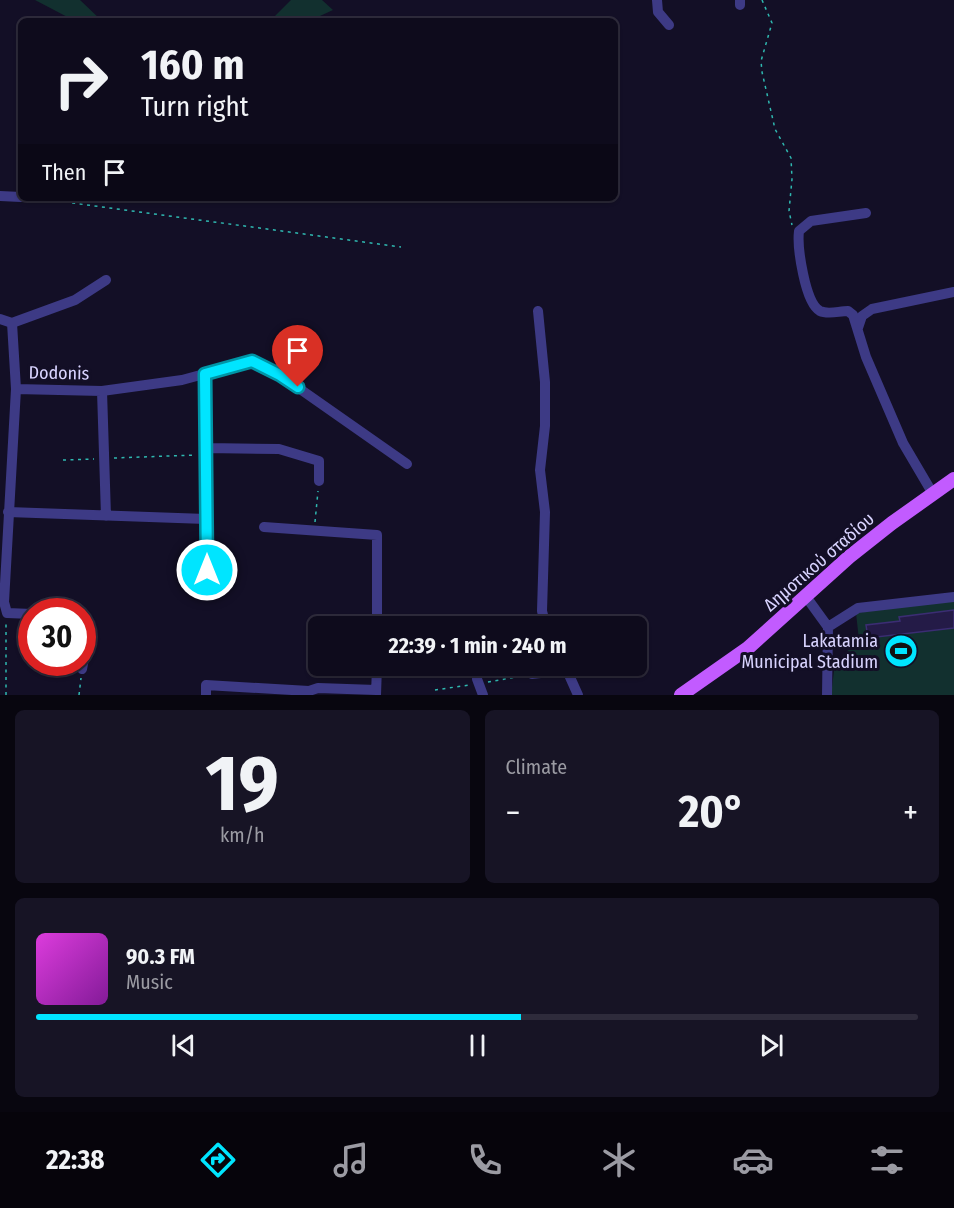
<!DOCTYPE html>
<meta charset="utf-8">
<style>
:root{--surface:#0e0b1c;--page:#171425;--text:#f1f3f6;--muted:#9b9ba3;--line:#2e2b3b;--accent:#00e5ff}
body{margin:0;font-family:"Fira Sans Condensed",sans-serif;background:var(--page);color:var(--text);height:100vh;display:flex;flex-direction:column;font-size:22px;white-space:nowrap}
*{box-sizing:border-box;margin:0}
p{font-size:20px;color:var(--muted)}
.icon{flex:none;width:33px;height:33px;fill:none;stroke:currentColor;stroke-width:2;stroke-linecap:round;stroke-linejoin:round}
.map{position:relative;height:695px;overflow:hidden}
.side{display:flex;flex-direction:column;gap:15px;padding:15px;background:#08060f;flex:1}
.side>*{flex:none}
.banner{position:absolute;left:18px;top:18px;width:600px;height:183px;border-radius:9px;box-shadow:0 2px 4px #0004,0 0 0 2px var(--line);background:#0e0b1c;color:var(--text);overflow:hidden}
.speed{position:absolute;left:18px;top:598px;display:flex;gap:12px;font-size:30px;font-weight:700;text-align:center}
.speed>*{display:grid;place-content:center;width:78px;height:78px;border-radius:50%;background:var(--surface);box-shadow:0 2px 4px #0004,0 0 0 2px var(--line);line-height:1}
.speed .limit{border:9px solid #d22;background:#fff;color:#111}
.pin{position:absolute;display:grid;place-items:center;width:51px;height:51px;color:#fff;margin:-62px -26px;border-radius:50% 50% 50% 0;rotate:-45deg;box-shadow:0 0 6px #0007}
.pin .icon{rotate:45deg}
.me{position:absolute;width:66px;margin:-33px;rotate:0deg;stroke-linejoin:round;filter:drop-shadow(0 0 4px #0008)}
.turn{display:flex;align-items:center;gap:21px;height:126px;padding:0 24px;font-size:27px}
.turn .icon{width:78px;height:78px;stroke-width:2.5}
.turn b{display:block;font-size:42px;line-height:51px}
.then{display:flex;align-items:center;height:57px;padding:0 24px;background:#0003;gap:12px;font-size:22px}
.big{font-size:45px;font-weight:700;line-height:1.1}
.side .widget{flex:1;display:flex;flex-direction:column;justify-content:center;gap:9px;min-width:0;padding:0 21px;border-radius:9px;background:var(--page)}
.side .dial{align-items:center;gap:0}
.dial b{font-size:78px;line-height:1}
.song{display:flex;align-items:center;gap:18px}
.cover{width:72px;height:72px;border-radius:9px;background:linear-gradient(135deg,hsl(300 70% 55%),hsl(290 70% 35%))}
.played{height:6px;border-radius:3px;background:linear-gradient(90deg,var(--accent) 55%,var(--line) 55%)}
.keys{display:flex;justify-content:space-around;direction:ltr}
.heat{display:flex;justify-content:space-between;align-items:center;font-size:33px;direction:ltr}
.side .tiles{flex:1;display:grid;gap:15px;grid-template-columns:1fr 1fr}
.widget:last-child{grid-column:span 2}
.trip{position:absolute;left:308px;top:616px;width:339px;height:60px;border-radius:9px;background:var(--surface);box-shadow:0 2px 4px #0004,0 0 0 2px var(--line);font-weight:700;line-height:60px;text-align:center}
.tabs{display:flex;height:96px;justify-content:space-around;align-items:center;background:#06040b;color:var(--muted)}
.tabs .icon{width:42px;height:42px}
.tabs .on{color:var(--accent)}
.tabs b{font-size:27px;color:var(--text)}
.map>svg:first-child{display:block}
.green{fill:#12302f}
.building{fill:#241b47;stroke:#3b2d73;stroke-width:1.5}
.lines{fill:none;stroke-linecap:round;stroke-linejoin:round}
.path{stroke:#2fb8b0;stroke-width:1.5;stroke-dasharray:3 4.5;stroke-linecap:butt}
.minor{stroke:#3d3a85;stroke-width:10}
.major{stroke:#c25bff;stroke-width:14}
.route-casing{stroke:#0095a6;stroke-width:15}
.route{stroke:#00e5ff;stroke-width:10}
.labels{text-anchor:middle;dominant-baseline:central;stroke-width:6;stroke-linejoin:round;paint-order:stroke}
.street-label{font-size:18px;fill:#d9d4ff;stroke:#130f26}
.poi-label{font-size:18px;fill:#d9d4ff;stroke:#130f26;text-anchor:end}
</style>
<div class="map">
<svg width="954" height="695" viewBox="0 0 954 695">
<rect width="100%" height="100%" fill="#130f26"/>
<!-- green -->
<path class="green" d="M35 0H80L102 21H75Z
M291 0H322L333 10 309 21H270Z
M954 600V695H831L835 663 859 640 856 613Z"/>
<!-- building -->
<path class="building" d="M954 610V628L868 638 866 625 900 621 899 617Z"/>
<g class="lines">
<!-- path -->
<path class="path" d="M762 0 772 23 761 61 762 72 775 129 791 158 792 179 789 211 792 225
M35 198 401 247
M114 458 196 455
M63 460 94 459
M315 522 318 491
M488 682 522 676
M435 690 469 685
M6 695V623
M79 695 81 678"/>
<!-- minor -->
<path class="minor" d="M657 0 658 12 669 25
M740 0V5
M0 196 21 197
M866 213 811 221 799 231C797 247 805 303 820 311 828 315 839 311 848 311L853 315 866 357 903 443 933 494
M538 311 545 382V426L540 470 545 512 542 611 546 627
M0 319 12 323 75 300 106 280
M12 323 16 389 4 602 7 613 32 614
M858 328 862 316 872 309 954 292
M205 374 207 570
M16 389 102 391 182 380 252 361 280 375 407 464
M102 391 106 516
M206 448 279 449 319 461V481
M8 512 206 519
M264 527 377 535V627
M807 598 828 627 827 695
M828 627 858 608 954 597
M565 666 578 695
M82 669 90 627 82 618
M532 674 566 670
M477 679 483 695
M206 695V685L309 691 318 688 376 690
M376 695 377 666"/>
<!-- major -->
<path class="major" d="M681 695 748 648 849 557 892 523 954 479"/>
</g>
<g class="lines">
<!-- route casing -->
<g class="route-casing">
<path id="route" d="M207 570 205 374 252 361 280 375 298 387"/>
</g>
<!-- route -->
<use href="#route" class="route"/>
</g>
<!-- icons -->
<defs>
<g id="stadium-disc" transform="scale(1.725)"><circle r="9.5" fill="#00e5ff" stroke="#130f26"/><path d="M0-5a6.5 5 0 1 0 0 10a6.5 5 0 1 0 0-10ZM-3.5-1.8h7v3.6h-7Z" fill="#111"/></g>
</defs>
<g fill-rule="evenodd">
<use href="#stadium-disc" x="901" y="651"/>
</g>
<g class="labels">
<!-- street labels -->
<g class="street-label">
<text transform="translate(59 373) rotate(1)">Dodonis</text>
<text transform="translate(819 562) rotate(-41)">Δημοτικού σταδίου</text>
</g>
<!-- poi labels -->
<g class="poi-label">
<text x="878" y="641">Lakatamia<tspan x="878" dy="21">Municipal Stadium</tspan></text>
</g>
</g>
</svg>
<div class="speed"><div class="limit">30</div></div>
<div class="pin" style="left:298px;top:387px;background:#d93025"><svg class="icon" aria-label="arrive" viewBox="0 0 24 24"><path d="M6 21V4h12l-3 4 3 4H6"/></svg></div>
<svg class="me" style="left:207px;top:570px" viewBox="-20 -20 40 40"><circle r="17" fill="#00e5ff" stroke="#fff" stroke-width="3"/><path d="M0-11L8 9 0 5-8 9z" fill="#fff"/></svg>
<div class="trip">22:39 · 1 min · 240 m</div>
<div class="banner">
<div class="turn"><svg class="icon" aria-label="right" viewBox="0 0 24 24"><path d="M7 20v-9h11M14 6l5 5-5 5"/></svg><div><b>160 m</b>Turn right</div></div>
<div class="then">Then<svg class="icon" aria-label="arrive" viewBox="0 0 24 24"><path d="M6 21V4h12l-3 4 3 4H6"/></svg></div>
</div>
</div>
<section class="side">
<div class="tiles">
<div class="widget dial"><b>19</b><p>km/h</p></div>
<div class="widget"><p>Climate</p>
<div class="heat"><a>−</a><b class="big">20°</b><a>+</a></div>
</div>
<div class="widget">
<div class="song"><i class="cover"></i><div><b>90.3 FM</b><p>Music</p></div></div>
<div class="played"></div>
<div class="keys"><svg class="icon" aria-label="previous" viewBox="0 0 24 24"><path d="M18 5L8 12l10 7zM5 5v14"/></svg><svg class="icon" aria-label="pause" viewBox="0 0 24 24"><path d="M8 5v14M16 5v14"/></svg><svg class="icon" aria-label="next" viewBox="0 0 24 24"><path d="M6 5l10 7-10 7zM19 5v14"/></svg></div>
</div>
</div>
</section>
<nav class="tabs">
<b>22:38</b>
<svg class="icon on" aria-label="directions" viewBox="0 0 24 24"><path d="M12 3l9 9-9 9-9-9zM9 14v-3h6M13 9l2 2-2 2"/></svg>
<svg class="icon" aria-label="music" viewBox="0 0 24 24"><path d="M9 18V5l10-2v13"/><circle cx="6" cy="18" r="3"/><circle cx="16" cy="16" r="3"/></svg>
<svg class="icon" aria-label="phone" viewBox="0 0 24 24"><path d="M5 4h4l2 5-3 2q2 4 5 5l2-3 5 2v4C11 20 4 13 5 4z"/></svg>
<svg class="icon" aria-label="climate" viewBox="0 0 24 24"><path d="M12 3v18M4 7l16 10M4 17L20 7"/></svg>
<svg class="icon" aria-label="car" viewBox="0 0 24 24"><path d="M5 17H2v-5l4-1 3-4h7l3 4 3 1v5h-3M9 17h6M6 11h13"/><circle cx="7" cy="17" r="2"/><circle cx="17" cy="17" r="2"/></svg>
<svg class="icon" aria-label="filters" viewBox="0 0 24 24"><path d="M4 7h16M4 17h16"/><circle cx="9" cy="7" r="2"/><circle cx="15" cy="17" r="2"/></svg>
</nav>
